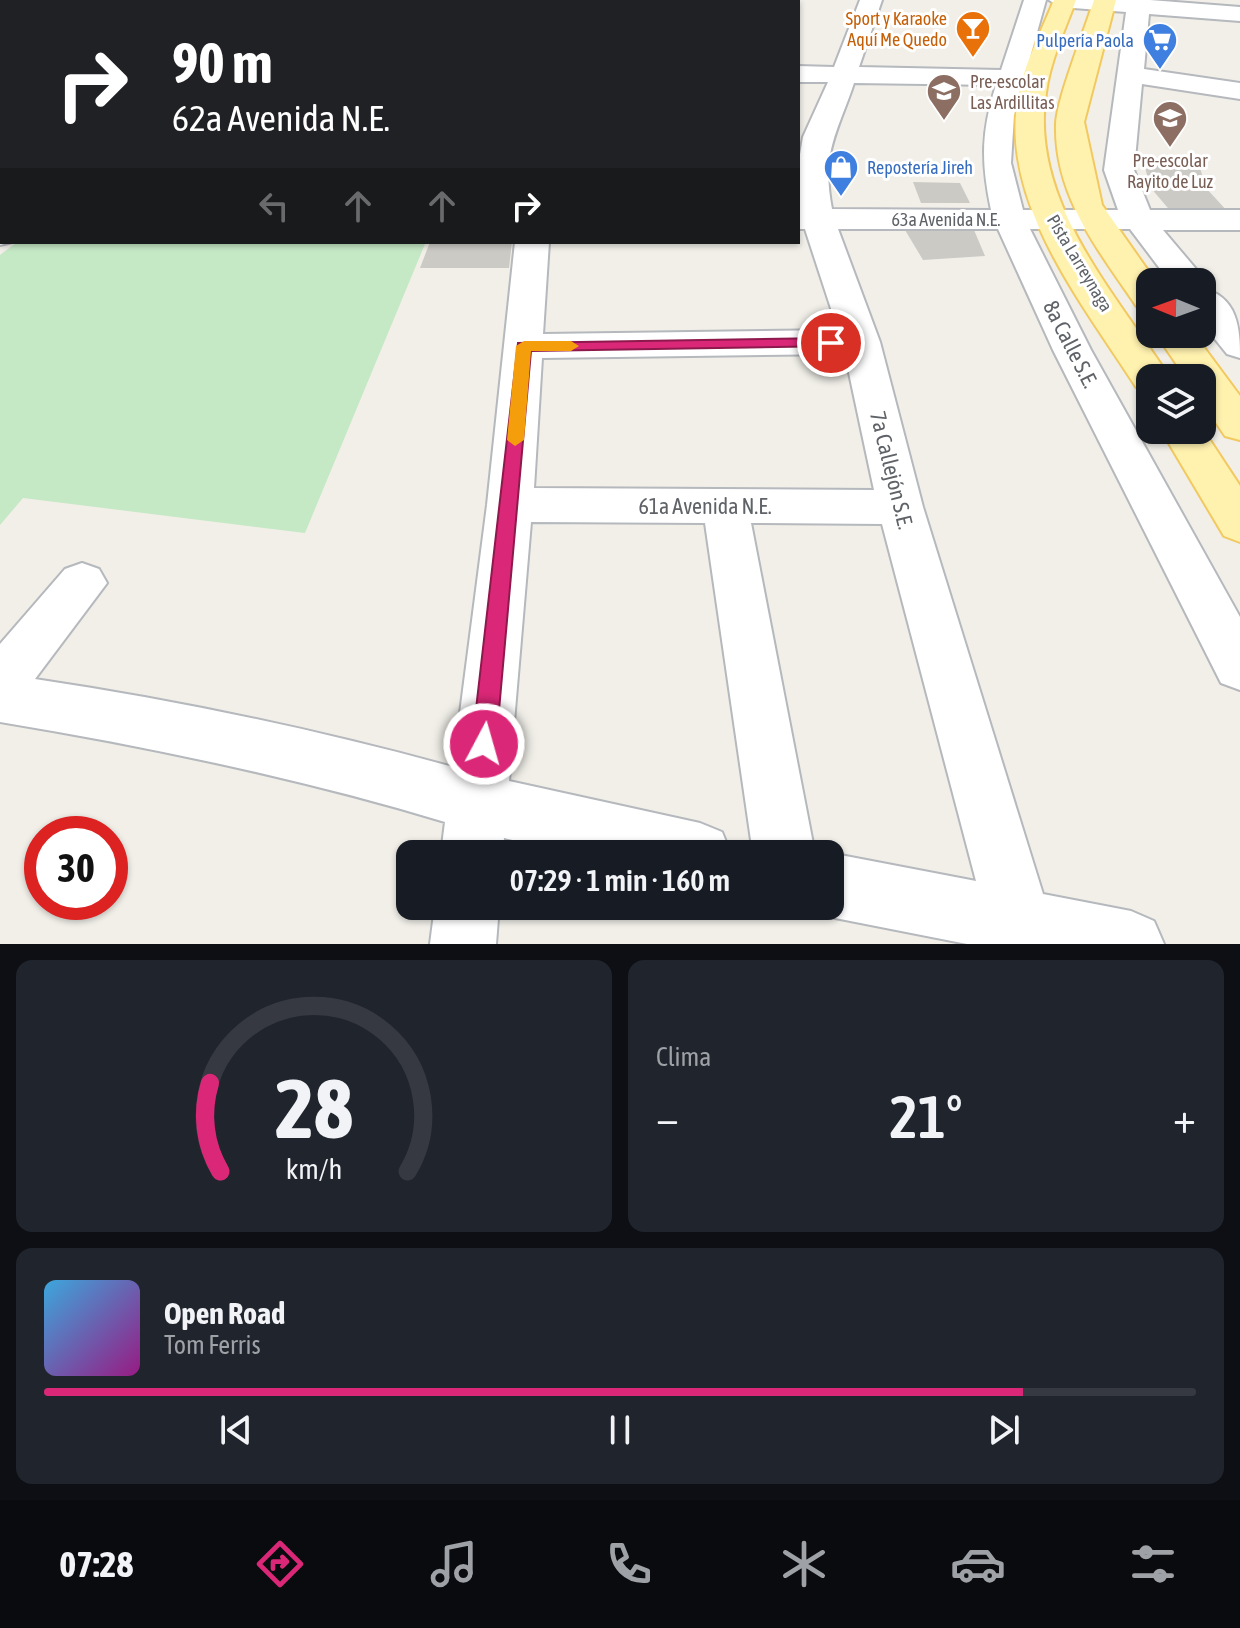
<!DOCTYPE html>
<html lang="es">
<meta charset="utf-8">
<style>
:root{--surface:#171b24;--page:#20242c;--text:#f1f3f6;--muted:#9ea1a6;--line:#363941;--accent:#db2777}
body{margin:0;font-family:"Asap Condensed",sans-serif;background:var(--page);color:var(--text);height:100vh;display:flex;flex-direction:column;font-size:30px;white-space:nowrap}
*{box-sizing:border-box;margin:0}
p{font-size:26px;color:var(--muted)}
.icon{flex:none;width:44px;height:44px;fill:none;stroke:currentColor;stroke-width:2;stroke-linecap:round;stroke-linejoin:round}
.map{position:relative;height:944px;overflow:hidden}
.drawer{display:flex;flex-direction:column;gap:16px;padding:16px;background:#0d0f14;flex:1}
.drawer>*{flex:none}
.top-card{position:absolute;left:0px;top:0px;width:800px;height:244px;box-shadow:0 2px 6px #0004;background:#202124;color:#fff;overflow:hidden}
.needle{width:52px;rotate:271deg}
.controls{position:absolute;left:1136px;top:268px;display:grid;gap:16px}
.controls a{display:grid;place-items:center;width:80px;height:80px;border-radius:16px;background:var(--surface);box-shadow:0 2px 6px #0004;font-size:40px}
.speed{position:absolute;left:24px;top:816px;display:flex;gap:16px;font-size:40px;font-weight:700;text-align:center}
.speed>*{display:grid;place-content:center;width:104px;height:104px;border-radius:50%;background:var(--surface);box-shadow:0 2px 6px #0004;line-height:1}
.speed .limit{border:12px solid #d22;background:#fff;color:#111}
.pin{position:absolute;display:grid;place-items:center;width:68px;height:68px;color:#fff;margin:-34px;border:4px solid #fff;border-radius:50%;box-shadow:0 2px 8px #0007}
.me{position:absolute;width:88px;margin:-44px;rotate:6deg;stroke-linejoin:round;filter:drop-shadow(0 0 6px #0008)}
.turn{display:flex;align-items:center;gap:28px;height:168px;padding:0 40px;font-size:36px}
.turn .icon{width:104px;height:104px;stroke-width:2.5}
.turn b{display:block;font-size:56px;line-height:68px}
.lanes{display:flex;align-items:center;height:76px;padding:0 40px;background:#0003;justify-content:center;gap:40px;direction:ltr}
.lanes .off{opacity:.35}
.big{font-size:60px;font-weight:600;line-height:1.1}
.drawer .card{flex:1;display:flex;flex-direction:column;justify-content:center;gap:12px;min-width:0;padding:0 28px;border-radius:16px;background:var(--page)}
.drawer .dial{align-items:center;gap:0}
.dial svg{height:208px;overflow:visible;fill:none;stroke:var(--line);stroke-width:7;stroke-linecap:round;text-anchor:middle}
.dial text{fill:var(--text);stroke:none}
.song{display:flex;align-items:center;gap:24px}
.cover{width:96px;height:96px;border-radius:12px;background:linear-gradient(135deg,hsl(200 70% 55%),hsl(310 70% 35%))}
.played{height:8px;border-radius:4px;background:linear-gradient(90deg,var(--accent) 85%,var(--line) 85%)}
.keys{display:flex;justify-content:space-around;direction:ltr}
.heat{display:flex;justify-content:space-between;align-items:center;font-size:44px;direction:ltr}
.drawer .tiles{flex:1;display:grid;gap:16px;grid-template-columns:1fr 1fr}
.card:last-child{grid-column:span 2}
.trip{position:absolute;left:396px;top:840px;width:448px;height:80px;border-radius:16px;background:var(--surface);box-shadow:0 2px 6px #0004;font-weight:600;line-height:80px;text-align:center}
.menu{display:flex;height:128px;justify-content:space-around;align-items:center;background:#090b0e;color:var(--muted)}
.menu .icon{width:56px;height:56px}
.menu .current{color:var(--accent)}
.menu b{font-size:36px;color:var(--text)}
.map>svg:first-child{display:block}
.green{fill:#c5e8c5}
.building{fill:#cccac5}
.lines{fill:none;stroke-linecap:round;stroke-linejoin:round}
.minor-casing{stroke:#b5b8bc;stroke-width:4}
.major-casing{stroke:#f2c960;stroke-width:4}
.minor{fill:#fff;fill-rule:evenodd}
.major{fill:#fff2af;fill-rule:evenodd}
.route{fill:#db2777;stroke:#8e194d;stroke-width:2}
.slow{fill:#f59e0b}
.labels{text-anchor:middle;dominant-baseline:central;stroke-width:6;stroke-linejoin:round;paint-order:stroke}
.far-food-label{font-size:18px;fill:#c56008;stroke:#fff;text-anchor:end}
.far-shop-label{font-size:18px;fill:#366cbe;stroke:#fff;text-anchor:end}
.far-education-label{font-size:18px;fill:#785e54;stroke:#fff;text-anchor:start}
.far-street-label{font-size:18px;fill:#5f6368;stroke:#fff}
.street-label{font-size:22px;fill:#5f6368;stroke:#fff}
</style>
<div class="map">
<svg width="1240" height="944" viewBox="0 0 1240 944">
<rect width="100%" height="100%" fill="#f1efe8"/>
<!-- green -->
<path class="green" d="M17 242 425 244 305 533 23 498 0 525V255Z"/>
<!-- building -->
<path class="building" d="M1144 163 1200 168 1206 188 1229 213 1173 214 1150 187Z
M913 182 960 183 970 203H921Z
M905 230H974L985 256 923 260Z
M430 242H512L509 268H420Z"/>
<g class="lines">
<!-- minor casing -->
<g class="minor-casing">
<path id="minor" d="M171 0H195L170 2Z
M214 0H263L264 2H215Z
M603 0H711L602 2Z
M860 0H882L859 67 1001 70 1024 0H1046L1014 115 1011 163 1023 210H1118L1104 170 1126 12 1060 7 1049 0H1150L1240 7V21L1149 14 1144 69 1240 83V99L1142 84 1134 170 1150 210H1240V230H1163L1207 282 1202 288C1238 297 1240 328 1240 358L1227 354 1202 323V282H1170L1130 229H1030L1091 350 1240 617V690L1221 683 1053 350 998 229H838L880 342 923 507 1043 894 1131 911 1154 921 1164 944H967L830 917 808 907 830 906V853L976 881 882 524 751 523 815 854H753L705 523 531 522 509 781 700 823 722 832 731 854H571L504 838 503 854H441L445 822C299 778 151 747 0 722V644L65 569 82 563 99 569 107 583 35 679C176 700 315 729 453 767L487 505 515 242H549L543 334 838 330 805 229H798V166L803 137 828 82H798V66L834 67ZM854 83 996 85C981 132 981 162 991 210L832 209C821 152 837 134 854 83ZM845 354 874 490 534 488 542 358Z
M0 29H2V44H0Z
M0 104H2L0 121Z
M0 184H2V202H0Z
M2 223V242H12L0 245Z
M435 906H499L496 944H430Z"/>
</g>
<!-- major casing -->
<g class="major-casing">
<path id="major" d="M1054 0H1076C1065 30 1050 61 1046 93 1029 201 1116 294 1170 378H1150V391L1136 387C1082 303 997 199 1019 92 1026 60 1042 30 1054 0Z
M1094 0H1116L1084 122 1102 205 1156 282H1150V310L1137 307C1099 251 1054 196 1056 124 1057 98 1085 29 1094 0Z
M1156 334H1194L1240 396V440L1225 436 1202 402V378H1186Z
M1202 428 1240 486V542L1224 536 1161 430Z"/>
</g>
<!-- minor -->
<use href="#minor" class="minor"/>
<!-- major -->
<use href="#major" class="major"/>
</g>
<!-- route -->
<path class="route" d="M831 338 838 343 836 346 531 351 496 744 492 751 484 755 476 751 472 744 518 343Z"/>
<!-- slow -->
<path class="slow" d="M524 341H571L579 346 571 351H531L524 440 515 446 507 440 516 346Z"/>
<!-- icons -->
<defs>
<g id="bar-pin" transform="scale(1.8)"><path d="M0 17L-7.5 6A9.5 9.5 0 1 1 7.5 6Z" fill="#e8710a" stroke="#fff"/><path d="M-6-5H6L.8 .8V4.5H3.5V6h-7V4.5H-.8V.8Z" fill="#fff"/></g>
<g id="supermarket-pin" transform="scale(1.8)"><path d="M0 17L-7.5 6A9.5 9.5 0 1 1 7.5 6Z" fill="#3f7fe0" stroke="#fff"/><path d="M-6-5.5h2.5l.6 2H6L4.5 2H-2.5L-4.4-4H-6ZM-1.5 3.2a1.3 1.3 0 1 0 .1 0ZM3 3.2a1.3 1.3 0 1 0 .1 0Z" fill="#fff"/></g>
<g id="school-pin" transform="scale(1.8)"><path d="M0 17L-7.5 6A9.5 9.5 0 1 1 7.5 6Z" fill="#8d6e63" stroke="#fff"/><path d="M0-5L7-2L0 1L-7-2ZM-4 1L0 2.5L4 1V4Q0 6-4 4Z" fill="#fff"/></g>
<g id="shop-pin" transform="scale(1.8)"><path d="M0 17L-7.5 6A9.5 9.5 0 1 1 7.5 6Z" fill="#3f7fe0" stroke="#fff"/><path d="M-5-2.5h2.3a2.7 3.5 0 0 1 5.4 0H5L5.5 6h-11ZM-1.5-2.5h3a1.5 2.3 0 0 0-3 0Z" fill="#fff"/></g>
</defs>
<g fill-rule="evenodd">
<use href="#bar-pin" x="973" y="28"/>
<use href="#supermarket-pin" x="1160" y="40"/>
<use href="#school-pin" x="944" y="91"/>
<use href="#school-pin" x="1170" y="118"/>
<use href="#shop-pin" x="841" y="167"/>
</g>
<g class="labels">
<!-- far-food labels -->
<g class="far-food-label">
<text x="947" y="18">Sport y Karaoke<tspan x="947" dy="21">Aquí Me Quedo</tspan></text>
</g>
<!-- far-shop labels -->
<g class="far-shop-label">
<text x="1134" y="40">Pulpería Paola</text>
<text x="867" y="167" text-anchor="start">Repostería Jireh</text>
</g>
<!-- far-education labels -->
<g class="far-education-label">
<text x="970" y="81">Pre-escolar<tspan x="970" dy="21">Las Ardillitas</tspan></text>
<text x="1170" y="160" text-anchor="middle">Pre-escolar<tspan x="1170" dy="21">Rayito de Luz</tspan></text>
</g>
<!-- far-street labels -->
<g class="far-street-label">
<text x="946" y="219">63a Avenida N.E.</text>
<text transform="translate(1080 263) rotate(59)">Pista Larreynaga</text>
</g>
<!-- street labels -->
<g class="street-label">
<text transform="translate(1071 344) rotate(63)">8a Calle S.E.</text>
<text transform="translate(892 470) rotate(76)">7a Callejón S.E.</text>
<text x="705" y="506">61a Avenida N.E.</text>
</g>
</g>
</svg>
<div class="controls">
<a><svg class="needle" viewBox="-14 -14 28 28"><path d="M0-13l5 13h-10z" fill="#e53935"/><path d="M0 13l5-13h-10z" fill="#9ea1a6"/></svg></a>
<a><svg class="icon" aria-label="layers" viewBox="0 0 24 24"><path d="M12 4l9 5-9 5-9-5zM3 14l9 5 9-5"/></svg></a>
</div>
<div class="speed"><div class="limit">30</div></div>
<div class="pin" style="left:831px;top:343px;background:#d93025"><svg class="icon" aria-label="arrive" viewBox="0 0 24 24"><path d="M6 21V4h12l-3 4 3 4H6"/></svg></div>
<svg class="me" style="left:484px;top:744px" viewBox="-20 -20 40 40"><circle r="17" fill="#db2777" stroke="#fff" stroke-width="3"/><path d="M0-11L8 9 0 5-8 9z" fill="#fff"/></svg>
<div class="trip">07:29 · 1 min · 160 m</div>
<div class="top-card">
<div class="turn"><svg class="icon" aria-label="right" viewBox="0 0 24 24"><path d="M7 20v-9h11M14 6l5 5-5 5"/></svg><div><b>90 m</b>62a Avenida N.E.</div></div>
<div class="lanes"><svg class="icon off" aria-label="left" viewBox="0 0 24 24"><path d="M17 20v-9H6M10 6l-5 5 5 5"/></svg><svg class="icon off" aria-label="ahead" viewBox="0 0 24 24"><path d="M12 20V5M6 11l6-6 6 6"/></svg><svg class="icon off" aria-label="ahead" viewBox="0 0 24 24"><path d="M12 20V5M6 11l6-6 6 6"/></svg><svg class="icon" aria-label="right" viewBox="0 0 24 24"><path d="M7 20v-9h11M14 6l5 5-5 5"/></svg></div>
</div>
</div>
<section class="drawer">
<div class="tiles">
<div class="card dial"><svg viewBox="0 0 100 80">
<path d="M14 69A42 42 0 1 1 86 69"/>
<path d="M14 69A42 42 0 0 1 10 35" stroke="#db2777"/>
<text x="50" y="56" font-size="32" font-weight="700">28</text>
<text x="50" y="72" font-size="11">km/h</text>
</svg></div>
<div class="card"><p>Clima</p>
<div class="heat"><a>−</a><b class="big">21°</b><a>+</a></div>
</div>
<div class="card">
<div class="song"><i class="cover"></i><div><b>Open Road</b><p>Tom Ferris</p></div></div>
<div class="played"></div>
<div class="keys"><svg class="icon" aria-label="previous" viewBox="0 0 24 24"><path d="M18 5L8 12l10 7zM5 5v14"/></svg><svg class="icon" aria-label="pause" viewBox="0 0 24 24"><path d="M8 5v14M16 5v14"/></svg><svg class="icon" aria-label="next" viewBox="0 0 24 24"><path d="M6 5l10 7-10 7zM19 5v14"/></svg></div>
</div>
</div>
</section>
<nav class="menu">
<b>07:28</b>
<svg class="icon current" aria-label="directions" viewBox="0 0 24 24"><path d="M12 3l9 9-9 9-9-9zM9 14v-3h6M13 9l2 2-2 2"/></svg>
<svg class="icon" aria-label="music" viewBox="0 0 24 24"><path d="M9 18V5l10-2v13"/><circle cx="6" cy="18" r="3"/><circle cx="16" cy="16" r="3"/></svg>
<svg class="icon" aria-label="phone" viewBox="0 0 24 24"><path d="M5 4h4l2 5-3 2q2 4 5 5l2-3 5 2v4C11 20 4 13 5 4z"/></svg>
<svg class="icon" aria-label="climate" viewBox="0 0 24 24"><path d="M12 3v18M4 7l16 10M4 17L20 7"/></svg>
<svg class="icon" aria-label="car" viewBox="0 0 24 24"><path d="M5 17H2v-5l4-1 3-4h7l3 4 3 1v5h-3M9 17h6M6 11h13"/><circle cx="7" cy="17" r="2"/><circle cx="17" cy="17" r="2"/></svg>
<svg class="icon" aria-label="filters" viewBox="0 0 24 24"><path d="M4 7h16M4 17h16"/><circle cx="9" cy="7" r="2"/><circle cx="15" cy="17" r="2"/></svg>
</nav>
